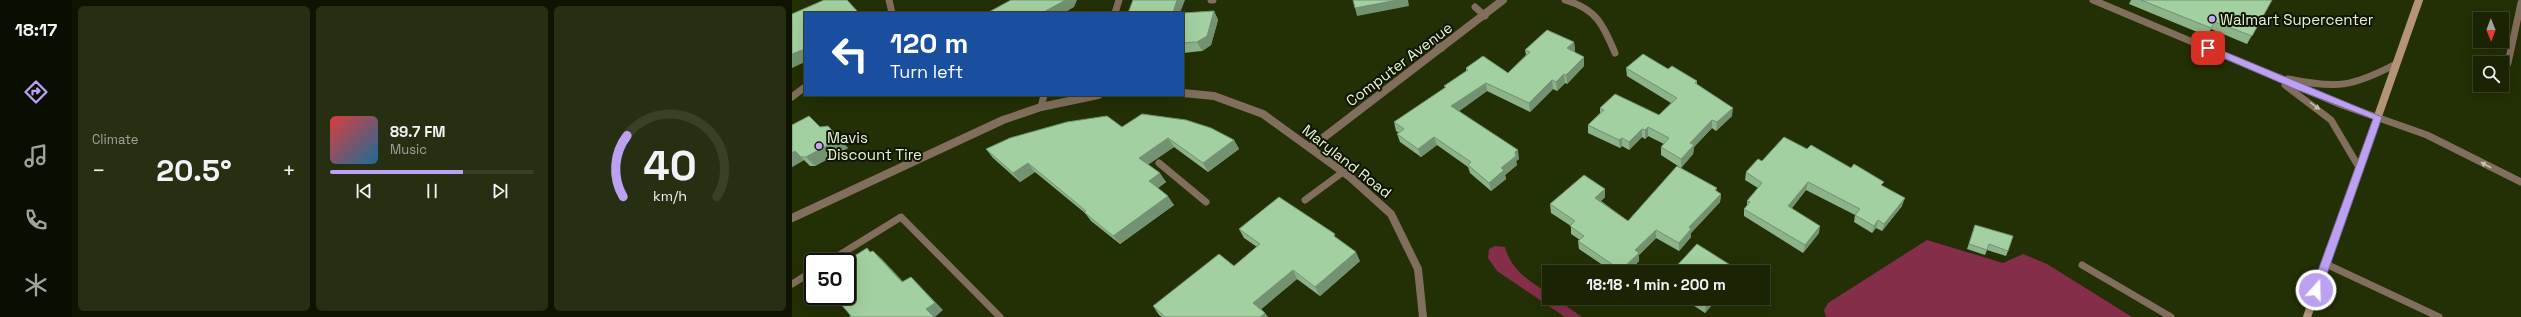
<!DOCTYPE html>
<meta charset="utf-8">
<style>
:root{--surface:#1a2303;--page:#272f12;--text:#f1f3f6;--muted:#9fa49a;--line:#384025;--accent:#bca0f2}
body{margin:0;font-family:"Space Grotesk",sans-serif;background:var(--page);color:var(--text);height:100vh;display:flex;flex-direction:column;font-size:15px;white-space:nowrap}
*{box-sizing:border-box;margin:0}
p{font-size:13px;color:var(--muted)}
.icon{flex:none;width:22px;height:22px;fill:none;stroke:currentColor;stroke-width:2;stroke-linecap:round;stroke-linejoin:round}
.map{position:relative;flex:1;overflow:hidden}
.sheet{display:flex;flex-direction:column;gap:6px;padding:6px;background:#0e1302;width:720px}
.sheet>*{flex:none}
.hud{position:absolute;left:12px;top:12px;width:380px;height:84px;border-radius:0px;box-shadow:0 4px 16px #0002,0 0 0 1px var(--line);background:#1a4fa0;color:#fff;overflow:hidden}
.needle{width:26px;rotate:179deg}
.tools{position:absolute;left:1681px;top:12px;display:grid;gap:8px}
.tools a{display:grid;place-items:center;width:36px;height:36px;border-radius:0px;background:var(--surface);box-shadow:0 4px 16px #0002,0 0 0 1px var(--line);font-size:20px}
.speed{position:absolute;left:12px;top:253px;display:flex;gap:8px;font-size:20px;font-weight:700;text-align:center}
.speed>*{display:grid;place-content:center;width:52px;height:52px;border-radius:50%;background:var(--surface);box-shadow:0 4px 16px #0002,0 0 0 1px var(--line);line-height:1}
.speed .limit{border:2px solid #111;border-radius:6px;background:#fff;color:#111}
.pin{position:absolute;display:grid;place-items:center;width:34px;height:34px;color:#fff;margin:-17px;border-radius:8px;box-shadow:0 2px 6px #0006}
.me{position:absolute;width:44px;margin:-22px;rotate:20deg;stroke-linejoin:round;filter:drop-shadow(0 0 3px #0008)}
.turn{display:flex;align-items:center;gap:14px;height:84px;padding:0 20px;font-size:18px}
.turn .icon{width:52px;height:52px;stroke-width:2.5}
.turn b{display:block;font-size:28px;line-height:34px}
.big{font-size:30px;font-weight:800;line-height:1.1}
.sheet .widget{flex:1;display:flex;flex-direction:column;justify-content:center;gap:6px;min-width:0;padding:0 14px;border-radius:6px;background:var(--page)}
.sheet .dial{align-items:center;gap:0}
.dial svg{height:104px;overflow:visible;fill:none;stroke:var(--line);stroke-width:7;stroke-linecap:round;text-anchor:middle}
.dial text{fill:var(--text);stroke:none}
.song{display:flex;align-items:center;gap:12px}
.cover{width:48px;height:48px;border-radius:6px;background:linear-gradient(135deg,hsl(0 70% 55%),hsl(200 70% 35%))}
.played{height:4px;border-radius:2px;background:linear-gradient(90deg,var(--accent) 65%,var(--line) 65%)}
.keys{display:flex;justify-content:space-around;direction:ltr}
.heat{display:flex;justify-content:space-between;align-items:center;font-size:22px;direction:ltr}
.sheet .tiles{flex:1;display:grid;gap:6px;grid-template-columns:repeat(3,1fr)}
.trip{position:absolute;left:750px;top:265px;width:228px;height:40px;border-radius:0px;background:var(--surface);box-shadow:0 4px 16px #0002,0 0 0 1px var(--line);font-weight:800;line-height:40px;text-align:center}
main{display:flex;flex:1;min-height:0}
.tab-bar{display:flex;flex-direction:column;width:72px;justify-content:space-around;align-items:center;background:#0a0e01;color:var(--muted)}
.tab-bar .icon{width:28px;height:28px}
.tab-bar .on{color:var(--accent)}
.tab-bar b{font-size:18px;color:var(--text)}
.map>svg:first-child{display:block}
.forest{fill:#852e4a}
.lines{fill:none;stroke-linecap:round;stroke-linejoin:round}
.service{stroke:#816e5c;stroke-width:7}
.minor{stroke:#816e5c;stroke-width:8}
.secondary{stroke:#b39477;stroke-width:8}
.wall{fill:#8cb38a}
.shaded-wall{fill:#729271}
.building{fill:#a3d0a1;stroke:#729271}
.oneway{fill:#c4c4ab}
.route{fill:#bca0f2;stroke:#7a689d}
.poi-dot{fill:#c6a6f0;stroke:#0f1502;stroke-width:1.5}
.labels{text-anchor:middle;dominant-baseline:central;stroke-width:4;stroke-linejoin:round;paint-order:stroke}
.poi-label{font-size:15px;fill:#e8f3d6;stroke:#0f1502;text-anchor:start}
.street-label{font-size:15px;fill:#e8f3d6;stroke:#0f1502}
</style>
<main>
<nav class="tab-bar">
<b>18:17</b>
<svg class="icon on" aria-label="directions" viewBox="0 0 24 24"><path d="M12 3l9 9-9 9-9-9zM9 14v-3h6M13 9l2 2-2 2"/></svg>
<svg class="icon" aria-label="music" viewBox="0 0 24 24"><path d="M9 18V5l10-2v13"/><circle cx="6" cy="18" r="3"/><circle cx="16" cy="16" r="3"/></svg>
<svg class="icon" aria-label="phone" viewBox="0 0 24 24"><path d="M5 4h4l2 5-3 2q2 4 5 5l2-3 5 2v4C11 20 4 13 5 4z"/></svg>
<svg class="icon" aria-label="climate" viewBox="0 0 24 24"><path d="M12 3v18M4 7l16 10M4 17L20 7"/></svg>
</nav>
<section class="sheet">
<div class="tiles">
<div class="widget"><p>Climate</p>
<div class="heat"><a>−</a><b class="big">20.5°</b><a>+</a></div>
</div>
<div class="widget">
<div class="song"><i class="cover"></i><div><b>89.7 FM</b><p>Music</p></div></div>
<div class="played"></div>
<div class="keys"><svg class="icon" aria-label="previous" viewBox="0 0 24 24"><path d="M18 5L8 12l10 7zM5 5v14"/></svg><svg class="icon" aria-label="pause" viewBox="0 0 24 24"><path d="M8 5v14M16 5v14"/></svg><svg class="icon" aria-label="next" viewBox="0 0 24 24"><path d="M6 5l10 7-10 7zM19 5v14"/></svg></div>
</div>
<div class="widget dial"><svg viewBox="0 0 100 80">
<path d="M14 69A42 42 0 1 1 86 69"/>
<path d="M14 69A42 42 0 0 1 17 22" stroke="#bca0f2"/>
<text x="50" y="56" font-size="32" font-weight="700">40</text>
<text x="50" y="72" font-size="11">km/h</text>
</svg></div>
</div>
</section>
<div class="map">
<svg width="1729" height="317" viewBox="0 0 1729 317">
<rect width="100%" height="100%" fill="#232f04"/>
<!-- forest -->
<path class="forest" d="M1135 240 1211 263 1231 254 1255 264 1340 317H1034L1032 310 1036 303Z
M703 246 713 247C720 272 737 280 757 294V298H763L790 317H773L705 271 696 258 697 249Z"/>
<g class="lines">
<!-- service -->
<path class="service" d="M97 0 100 13
M419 0H421
M773 0C804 9 811 24 823 53
M1301 0 1550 105 1635 135 1729 182
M683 7 693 16
M323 13 327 0
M639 40 650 48
M1716 63 1729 3
M1496 79C1545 89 1560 87 1604 64
M1493 85 1539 120 1568 169
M0 97 13 87
M249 107 252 95
M367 163 414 202
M513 200 551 172
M36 262 109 217 208 317
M1534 264 1647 317
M1290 265 1379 317
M0 284 21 271"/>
<!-- minor -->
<path class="minor" d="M391 93 422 96 471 114 558 177 599 214 626 269 631 317
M518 148 711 0
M0 218 211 120 249 107 306 95"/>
<!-- secondary -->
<path class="secondary" d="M1515 317 1627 0"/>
</g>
<!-- wall -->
<path class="wall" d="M1339 0H1480L1455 44 1419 29 1415 36 1337 4Z
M422 11 426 20 419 45 410 51 391 53V13Z
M782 42 783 51 782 52 792 66 775 84 773 83 765 91 761 89 738 112 695 91 667 111 727 159 724 161 725 165 713 175 714 179 699 191 678 173 676 167 645 145 629 157 608 142 605 134 607 133 604 131 602 122 653 88 652 86 674 71V68L716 73 734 55 733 50Z
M834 68 876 69 905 81V84L940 116 924 131 920 128 902 147 901 154 889 168 869 155V147L872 144 856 136 853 139 850 137 837 150 830 146 828 148 796 133V125L808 113V108L867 115 879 103 835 76Z
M28 127 56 148 23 166H18L12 160 0 167Z
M330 127 442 140 447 149 416 172 382 147 356 164 374 182 366 188 382 205 328 244 299 221 293 213 243 172 228 182 201 158 194 149Z
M1015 149 1090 186 1110 206 1090 231 1084 228 1080 233 1062 222 1063 215 1014 190 1000 208 1027 233 1011 253 952 216V209L955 206V201L966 188 953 180 954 172 970 161Z
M925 188 924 191 929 194 928 202 899 233V237L887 251 864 238 847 255V261L836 272H821L787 249 786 241 788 240 779 234V226L759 213 758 204 813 197 809 201 836 221Z
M1183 225 1216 251 1214 256 1195 250 1193 255 1175 249Z
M447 229 545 239 568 261 528 296 505 279 469 309 476 317H370L367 315 361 306 442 266 465 247 452 238Z
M890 298H926L913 313Z"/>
<!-- shaded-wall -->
<path class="shaded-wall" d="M274 0H285L282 7 272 13H250Z
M385 0H393L388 13H381Z
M606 0H616L617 6 565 16 563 8Z
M422 11 426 20 419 45 410 51 405 42Z
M782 42 783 51 776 57 775 48Z
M13 49V62L0 68V54Z
M792 57V66L775 84 774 75Z
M772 74 773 83 765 91 764 82Z
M760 80 761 89 738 112 737 103Z
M694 83 695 91 662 115 659 106Z
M941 108 940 116 924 131 925 122Z
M920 120V128L902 147 901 154 889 168V159L898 143Z
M36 126 56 148 23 166 14 157Z
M856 127V136L853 139V130Z
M850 129V137L837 150V142Z
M642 137 645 145 629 157 626 149Z
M376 138 382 147 353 167 347 158Z
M830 138V146L828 148 827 140Z
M442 140 447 149 416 172 411 163Z
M726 150 727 159 724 161 725 165 713 175 714 179 699 191 697 183 723 152Z
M3 151 12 160 0 167V153Z
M236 163 243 172 228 182 221 173Z
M368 173 374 182 363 190 357 181Z
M1016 182 1014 190 995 213 996 206Z
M813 189V197L804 206 803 198Z
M929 194 928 202 899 233V237L887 251V243L897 227Z
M376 196 382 205 328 244 321 236Z
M1113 198 1110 206 1090 231 1092 224Z
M1086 220 1084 228 1080 233 1082 226Z
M1028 226 1027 233 1011 253 1013 245Z
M864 230V238L847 255V261L836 272H832V267L843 250Z
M81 251 90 259 119 290 110 282Z
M564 252 568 261 528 296 523 287Z
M830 266V272H827V269Z
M501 270 505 279 466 312 461 303Z
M119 277 127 285 151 310 143 317H142L134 309Z
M921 298H926L913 313 914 306Z
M473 313 476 317H468Z"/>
<!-- building -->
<path class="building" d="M32 0H55L67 13H13V49L0 54V14Z
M219 0H274L250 13H195Z
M341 0H385L381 13H336Z
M561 0H606L563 8Z
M1349 0H1480L1460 36 1423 22 1419 28Z
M422 11 415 36 405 42 391 43V13Z
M755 30 782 42 775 48 792 57 774 75 772 74 764 82 760 80 737 103 694 83 659 106 726 150 723 152 724 156 709 168 712 170 697 183 676 165 679 162 642 137 626 149 605 134 612 129 602 122 654 87 652 86 676 70 674 68 691 56 716 73 738 52 733 50Z
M851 54 876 69 880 66 905 81 903 83 941 108 925 122 920 120 898 143 902 145 889 159 869 147 877 138 856 127 853 130 850 129 837 142 830 138 827 140 796 125 812 110 808 108 823 94 867 115 885 98 834 68Z
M350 114 394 120 419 128 442 140 411 163 376 138 347 158 368 173 357 181 376 196 321 236 292 212 294 211 236 163 221 173 194 149 218 138 275 122 315 116 330 127Z
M17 116 28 127 36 126 47 139 14 157H9L3 151 0 153V125Z
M992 137 1015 149 1019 145 1059 168 1062 164 1092 182 1089 185 1113 198 1092 224 1086 220 1082 226 1063 215 1068 209 1016 182 996 206 1028 226 1013 245 952 209 958 202 955 201 970 183 954 172 966 159 970 161Z
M885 166 925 188 923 190 929 194 897 227 899 229 887 243 864 230 843 250 847 253 832 267 830 266 827 269 786 241 792 236 778 226 783 221 758 204 792 175 813 189 803 198 836 221Z
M487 197 543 234 542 236 564 252 523 287 501 270 461 303 473 313 468 317H373L361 306 427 254 442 266 468 244 447 229Z
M1183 225 1221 236 1216 251 1197 244 1195 250 1177 244Z
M905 244 943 268 941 270 944 272H879Z
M75 248 78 252 81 251 110 282 119 277 143 303 134 309 142 317H57L59 316 42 296H55V262H53Z
M901 298H921L914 306Z"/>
<!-- one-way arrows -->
<defs><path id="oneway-solid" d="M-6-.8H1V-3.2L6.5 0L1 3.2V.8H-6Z"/></defs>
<g class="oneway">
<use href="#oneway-solid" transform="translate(1523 106) rotate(36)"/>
<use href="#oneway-solid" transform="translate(1694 165) rotate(-152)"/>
</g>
<!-- route -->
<path class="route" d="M1413 46H1419L1590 117 1528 294H1521L1519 290 1581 119 1503 89 1413 50Z"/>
<!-- markers -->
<g class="poi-dot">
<circle cx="1420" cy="19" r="4"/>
<circle cx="27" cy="146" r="4"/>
</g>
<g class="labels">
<!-- poi labels -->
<g class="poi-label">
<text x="1428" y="19">Walmart Supercenter</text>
<text x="35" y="137">Mavis<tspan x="35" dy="17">Discount Tire</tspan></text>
</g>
<!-- street labels -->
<g class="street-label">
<text transform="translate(607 64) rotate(-37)">Computer Avenue</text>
<text transform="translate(555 161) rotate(38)">Maryland Road</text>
</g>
</g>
</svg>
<div class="tools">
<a><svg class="needle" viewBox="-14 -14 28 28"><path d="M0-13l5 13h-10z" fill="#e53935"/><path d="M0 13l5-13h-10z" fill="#9fa49a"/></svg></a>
<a><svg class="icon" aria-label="search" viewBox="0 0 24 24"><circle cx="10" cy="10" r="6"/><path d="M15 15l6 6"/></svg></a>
</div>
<div class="speed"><div class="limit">50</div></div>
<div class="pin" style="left:1416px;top:48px;background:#d93025"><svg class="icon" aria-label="arrive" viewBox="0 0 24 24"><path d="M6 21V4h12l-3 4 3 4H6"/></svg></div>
<svg class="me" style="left:1524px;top:290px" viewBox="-20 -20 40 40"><circle r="17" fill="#bca0f2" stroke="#fff" stroke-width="3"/><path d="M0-11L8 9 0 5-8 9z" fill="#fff"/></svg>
<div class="trip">18:18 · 1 min · 200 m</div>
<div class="hud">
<div class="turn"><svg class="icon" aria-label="left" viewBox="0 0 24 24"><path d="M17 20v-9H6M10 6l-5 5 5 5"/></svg><div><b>120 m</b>Turn left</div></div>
</div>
</div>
</main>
